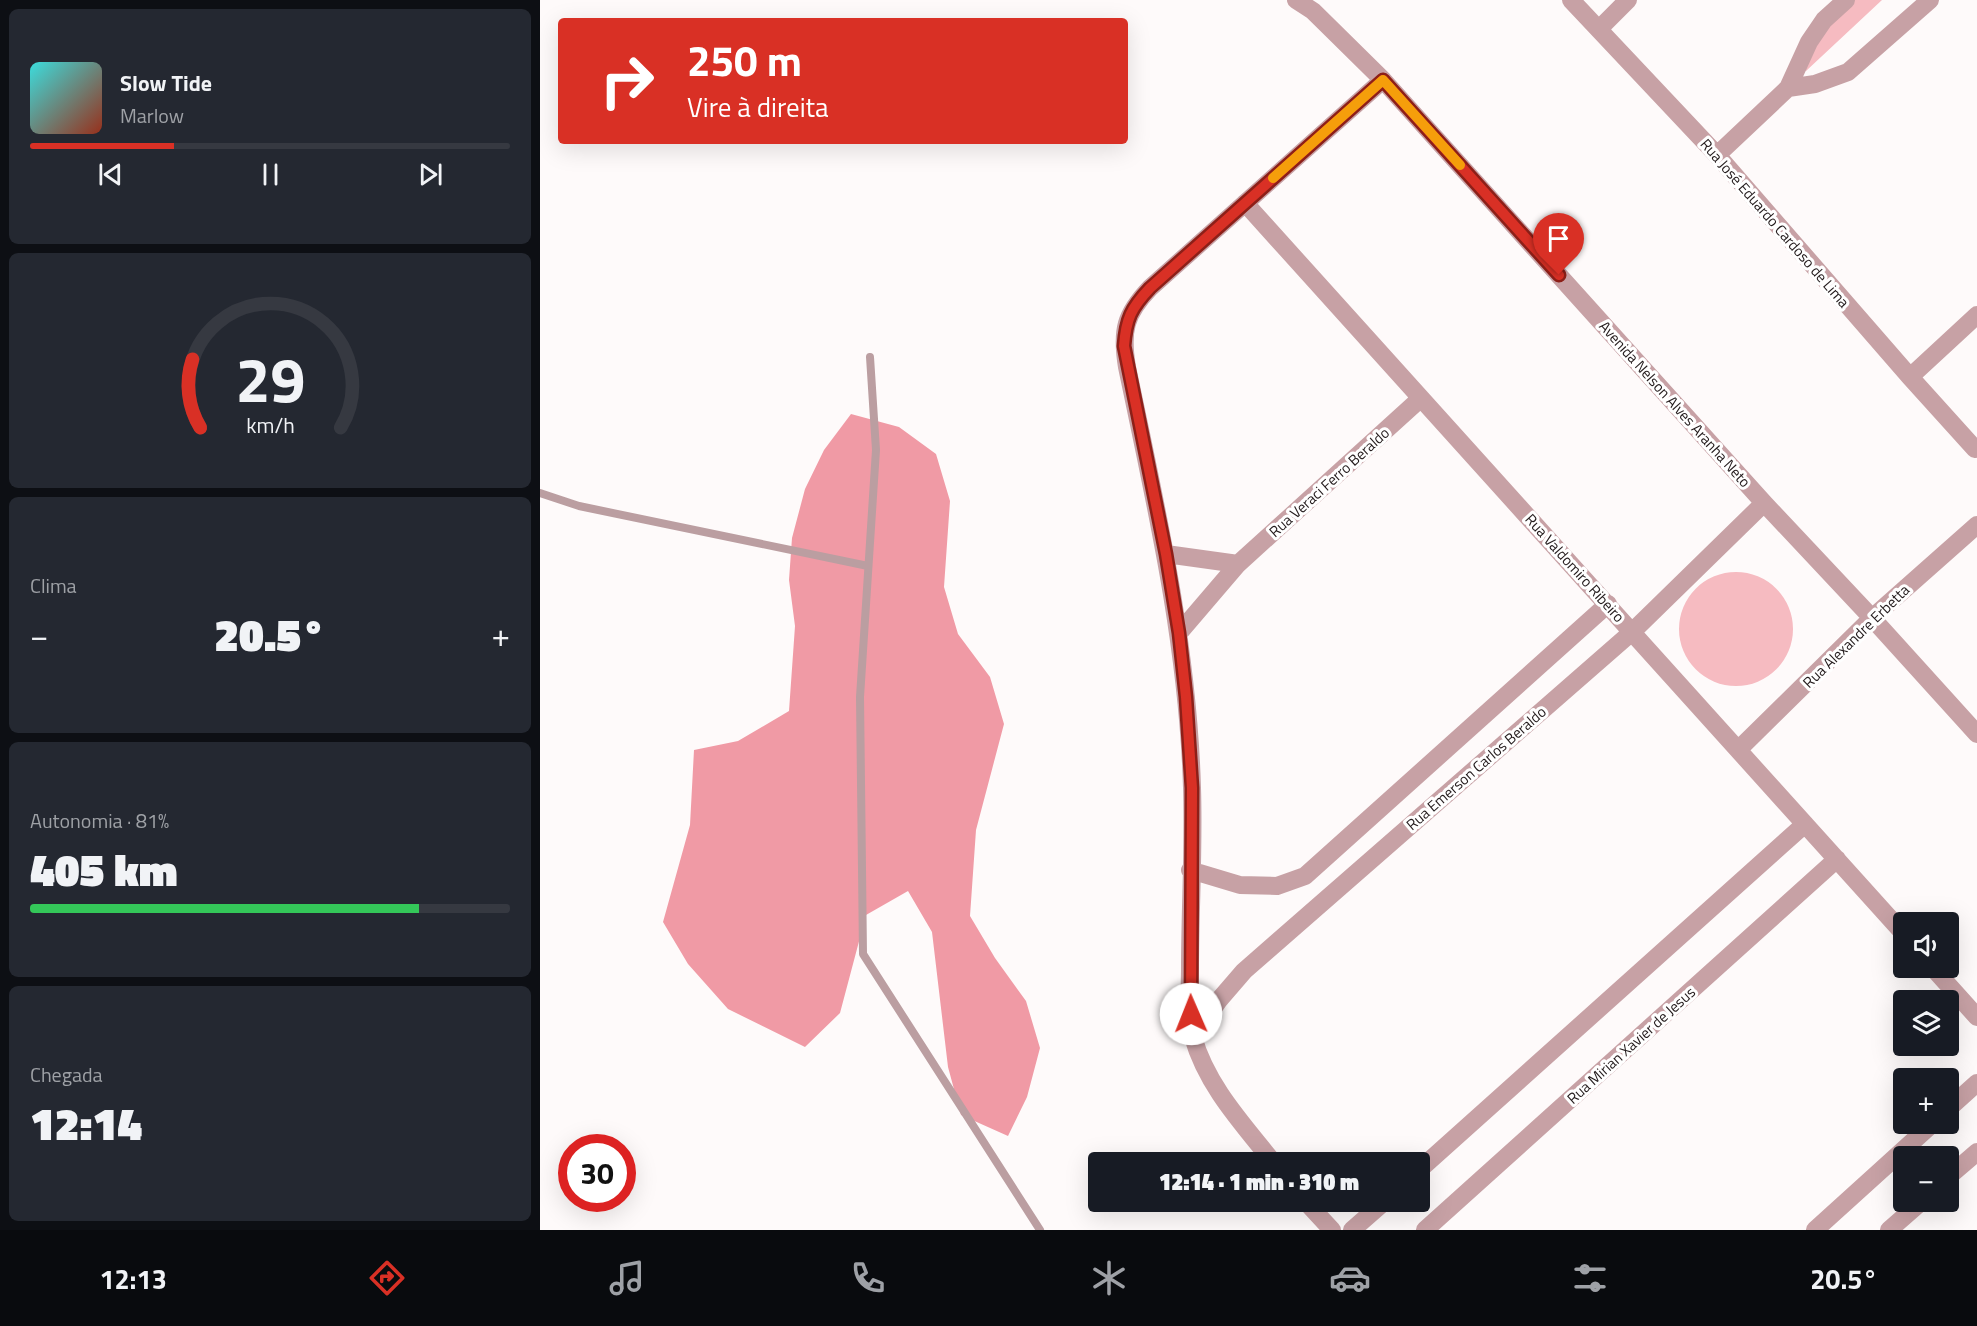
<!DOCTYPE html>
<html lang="pt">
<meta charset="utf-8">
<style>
:root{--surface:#171b24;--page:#242831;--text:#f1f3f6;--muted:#9ea1a6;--line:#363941;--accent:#d93025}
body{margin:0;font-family:"Titillium Web",sans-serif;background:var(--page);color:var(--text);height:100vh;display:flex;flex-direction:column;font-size:22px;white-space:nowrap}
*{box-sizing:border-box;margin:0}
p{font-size:20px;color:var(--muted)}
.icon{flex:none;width:33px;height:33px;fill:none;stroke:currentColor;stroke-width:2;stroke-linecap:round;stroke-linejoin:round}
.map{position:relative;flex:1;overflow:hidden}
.side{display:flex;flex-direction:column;gap:9px;padding:9px;background:#0d0f14;width:540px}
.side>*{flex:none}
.hud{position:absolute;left:18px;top:18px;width:570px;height:126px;border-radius:6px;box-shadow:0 6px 24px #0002;background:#d93025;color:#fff;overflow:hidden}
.tools{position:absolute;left:1353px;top:912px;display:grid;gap:12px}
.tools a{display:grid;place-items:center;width:66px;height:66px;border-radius:6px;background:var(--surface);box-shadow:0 6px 24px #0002;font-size:30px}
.speed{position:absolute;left:18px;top:1134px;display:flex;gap:12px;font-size:30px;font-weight:700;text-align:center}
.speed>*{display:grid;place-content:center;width:78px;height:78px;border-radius:50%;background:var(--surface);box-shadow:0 6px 24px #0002;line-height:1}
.speed .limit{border:9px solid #d22;background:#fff;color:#111}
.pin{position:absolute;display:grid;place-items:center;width:51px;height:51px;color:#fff;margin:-62px -26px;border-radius:50% 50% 50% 0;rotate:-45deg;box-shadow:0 0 6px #0007}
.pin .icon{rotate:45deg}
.me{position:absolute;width:66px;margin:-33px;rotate:359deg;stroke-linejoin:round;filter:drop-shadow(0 0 4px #0008)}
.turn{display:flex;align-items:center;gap:21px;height:126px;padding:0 30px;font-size:27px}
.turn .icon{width:78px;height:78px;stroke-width:2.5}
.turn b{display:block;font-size:42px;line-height:51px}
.big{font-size:45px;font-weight:800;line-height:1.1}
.side .tile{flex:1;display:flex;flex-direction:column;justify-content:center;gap:9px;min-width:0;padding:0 21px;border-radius:9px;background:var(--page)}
.side .dial{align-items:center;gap:0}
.dial svg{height:156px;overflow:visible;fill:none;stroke:var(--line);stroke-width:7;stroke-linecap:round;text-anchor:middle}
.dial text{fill:var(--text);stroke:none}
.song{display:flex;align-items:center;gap:18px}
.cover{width:72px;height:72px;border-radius:9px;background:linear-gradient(135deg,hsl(180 70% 55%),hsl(10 70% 35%))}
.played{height:6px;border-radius:3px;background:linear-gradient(90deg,var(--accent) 30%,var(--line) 30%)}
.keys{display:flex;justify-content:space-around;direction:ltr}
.heat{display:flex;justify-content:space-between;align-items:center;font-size:33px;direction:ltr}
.charge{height:9px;border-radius:4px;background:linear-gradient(90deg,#34c759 81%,var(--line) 0)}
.trip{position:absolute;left:548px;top:1152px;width:342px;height:60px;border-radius:6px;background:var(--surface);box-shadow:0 6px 24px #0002;font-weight:800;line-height:60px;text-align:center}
.dock{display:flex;height:96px;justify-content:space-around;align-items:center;background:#090b0e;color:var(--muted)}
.dock .icon{width:42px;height:42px}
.dock .active{color:var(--accent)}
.dock b{font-size:27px;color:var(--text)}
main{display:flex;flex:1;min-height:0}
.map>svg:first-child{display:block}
.green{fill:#f6bbc1}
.forest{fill:#f09aa5}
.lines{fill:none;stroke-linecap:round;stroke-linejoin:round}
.stream{stroke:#bb9ea1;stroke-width:8}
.minor{stroke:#c7a1a5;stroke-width:18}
.route-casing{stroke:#8d1f18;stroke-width:15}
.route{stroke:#d93025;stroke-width:10}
.slow{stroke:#f59e0b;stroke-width:10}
.labels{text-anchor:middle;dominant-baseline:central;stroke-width:6;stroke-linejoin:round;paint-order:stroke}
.street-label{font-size:15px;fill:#221a1b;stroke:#fff}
</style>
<main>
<section class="side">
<div class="tile">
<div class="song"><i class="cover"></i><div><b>Slow Tide</b><p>Marlow</p></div></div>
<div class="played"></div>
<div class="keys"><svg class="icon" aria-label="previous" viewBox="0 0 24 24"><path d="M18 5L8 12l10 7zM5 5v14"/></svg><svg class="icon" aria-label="pause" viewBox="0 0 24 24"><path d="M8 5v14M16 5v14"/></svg><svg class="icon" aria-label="next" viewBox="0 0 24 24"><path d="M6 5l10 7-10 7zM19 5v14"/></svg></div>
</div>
<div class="tile dial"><svg viewBox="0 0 100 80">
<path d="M14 69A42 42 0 1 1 86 69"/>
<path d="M14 69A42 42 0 0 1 10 34" stroke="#d93025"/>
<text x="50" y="56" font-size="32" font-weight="700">29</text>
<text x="50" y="72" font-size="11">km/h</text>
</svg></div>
<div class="tile"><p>Clima</p>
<div class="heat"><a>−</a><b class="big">20.5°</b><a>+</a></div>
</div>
<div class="tile"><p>Autonomia · 81%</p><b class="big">405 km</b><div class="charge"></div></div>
<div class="tile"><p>Chegada</p><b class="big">12:14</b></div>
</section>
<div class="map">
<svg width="1437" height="1230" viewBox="0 0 1437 1230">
<rect width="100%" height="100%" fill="#fefafa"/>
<!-- green -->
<path class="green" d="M1312 0H1342L1266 71 1255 53Z
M1139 629a57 57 0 1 1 114 0a57 57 0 1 1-114 0Z"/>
<!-- forest -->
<path class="forest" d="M311 414 359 427 396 454 410 501 404 587 418 634 450 677 464 724 436 830 430 916 455 958 486 1001 500 1048 487 1097 468 1136 421 1115 408 1067 392 932 368 891 326 915 300 1013 265 1047 188 1009 148 964 123 922 150 825 154 750 198 741 249 711 255 626 249 580 252 538 265 489 284 450Z"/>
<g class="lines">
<!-- stream -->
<path class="stream" d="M330 357 336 450 320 697 323 954 500 1230
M0 493 39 506 328 566"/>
<!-- minor -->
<path class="minor" d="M756 0 773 11 843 80 1224 503 1332 618 1437 734
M1031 0 1177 155 1370 377 1435 449
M1059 29 1088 0
M1248 88 1275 84 1308 72 1390 0
M1177 155 1248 88 1269 42 1284 20 1306 0
M705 203 1364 934
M1370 377 1437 315
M626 554 698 564
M639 633 698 564 880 399
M1198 750 1332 618 1437 525
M650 870 700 885 737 886 765 876 1068 604
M1393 968 1437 1017
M653 1037 679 1000 704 971 1092 632 1224 503
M1408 1109 1437 1083
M733 1162C702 1123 667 1086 653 1037 647 1016 650 991 650 969 650 909 654 848 652 788 648 645 616 506 587 367 581 331 585 314 610 288L843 80
M879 1170 1265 824
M1408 1177 1437 1152
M766 1202 792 1230
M812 1230 844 1202
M885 1230 1297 859
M1275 1230 1392 1124
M1349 1230 1381 1202"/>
</g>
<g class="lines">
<!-- route casing -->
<g class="route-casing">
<path id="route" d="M651 1014 652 788 646 697 639 633 626 554 584 346C586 319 591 308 610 288L843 80 1019 275"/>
</g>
<!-- route -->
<use href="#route" class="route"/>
<!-- slow -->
<path class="slow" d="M733 178 843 80 920 165"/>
</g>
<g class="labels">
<!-- street labels -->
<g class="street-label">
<text transform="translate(1235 223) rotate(49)">Rua José Eduardo Cardoso de Lima</text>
<text transform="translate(1135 404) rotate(48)">Avenida Nelson Alves Aranha Neto</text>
<text transform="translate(789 482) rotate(-42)">Rua Veraci Ferro Beraldo</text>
<text transform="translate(1035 568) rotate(48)">Rua Valdomiro Ribeiro</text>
<text transform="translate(1316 636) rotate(-44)">Rua Alexandre Erbetta</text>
<text transform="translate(936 768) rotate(-41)">Rua Emerson Carlos Beraldo</text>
<text transform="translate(1091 1045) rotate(-42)">Rua Mirian Xavier de Jesus</text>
</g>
</g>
</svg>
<div class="tools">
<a><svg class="icon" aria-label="sound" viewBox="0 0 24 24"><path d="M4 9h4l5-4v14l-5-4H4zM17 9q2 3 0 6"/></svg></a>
<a><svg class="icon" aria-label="layers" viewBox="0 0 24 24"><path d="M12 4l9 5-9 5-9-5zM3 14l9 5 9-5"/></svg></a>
<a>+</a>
<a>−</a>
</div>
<div class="speed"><div class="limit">30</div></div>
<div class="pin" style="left:1019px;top:275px;background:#d93025"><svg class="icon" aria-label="arrive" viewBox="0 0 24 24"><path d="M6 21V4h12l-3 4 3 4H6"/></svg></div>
<svg class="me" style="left:651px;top:1014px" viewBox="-20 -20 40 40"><circle r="19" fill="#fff"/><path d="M0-13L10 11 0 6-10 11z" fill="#d93025"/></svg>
<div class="trip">12:14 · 1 min · 310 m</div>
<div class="hud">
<div class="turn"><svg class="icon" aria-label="right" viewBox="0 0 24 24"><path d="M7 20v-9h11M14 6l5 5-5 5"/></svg><div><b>250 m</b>Vire à direita</div></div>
</div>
</div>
</main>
<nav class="dock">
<b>12:13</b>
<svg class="icon active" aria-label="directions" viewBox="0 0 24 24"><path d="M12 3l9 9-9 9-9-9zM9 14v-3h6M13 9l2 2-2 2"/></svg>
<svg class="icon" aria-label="music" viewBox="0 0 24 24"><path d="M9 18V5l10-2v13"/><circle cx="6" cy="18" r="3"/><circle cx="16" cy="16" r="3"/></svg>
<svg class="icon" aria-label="phone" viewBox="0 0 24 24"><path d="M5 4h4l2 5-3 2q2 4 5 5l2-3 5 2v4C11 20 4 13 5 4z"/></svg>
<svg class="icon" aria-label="climate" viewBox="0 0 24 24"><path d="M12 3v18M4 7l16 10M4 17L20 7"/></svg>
<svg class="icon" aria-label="car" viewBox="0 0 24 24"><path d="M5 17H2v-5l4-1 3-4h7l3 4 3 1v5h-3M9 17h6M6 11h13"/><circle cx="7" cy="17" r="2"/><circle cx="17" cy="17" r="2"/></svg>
<svg class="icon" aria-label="filters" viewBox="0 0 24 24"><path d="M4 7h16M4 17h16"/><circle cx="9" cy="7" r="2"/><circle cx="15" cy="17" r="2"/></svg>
<b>20.5°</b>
</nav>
